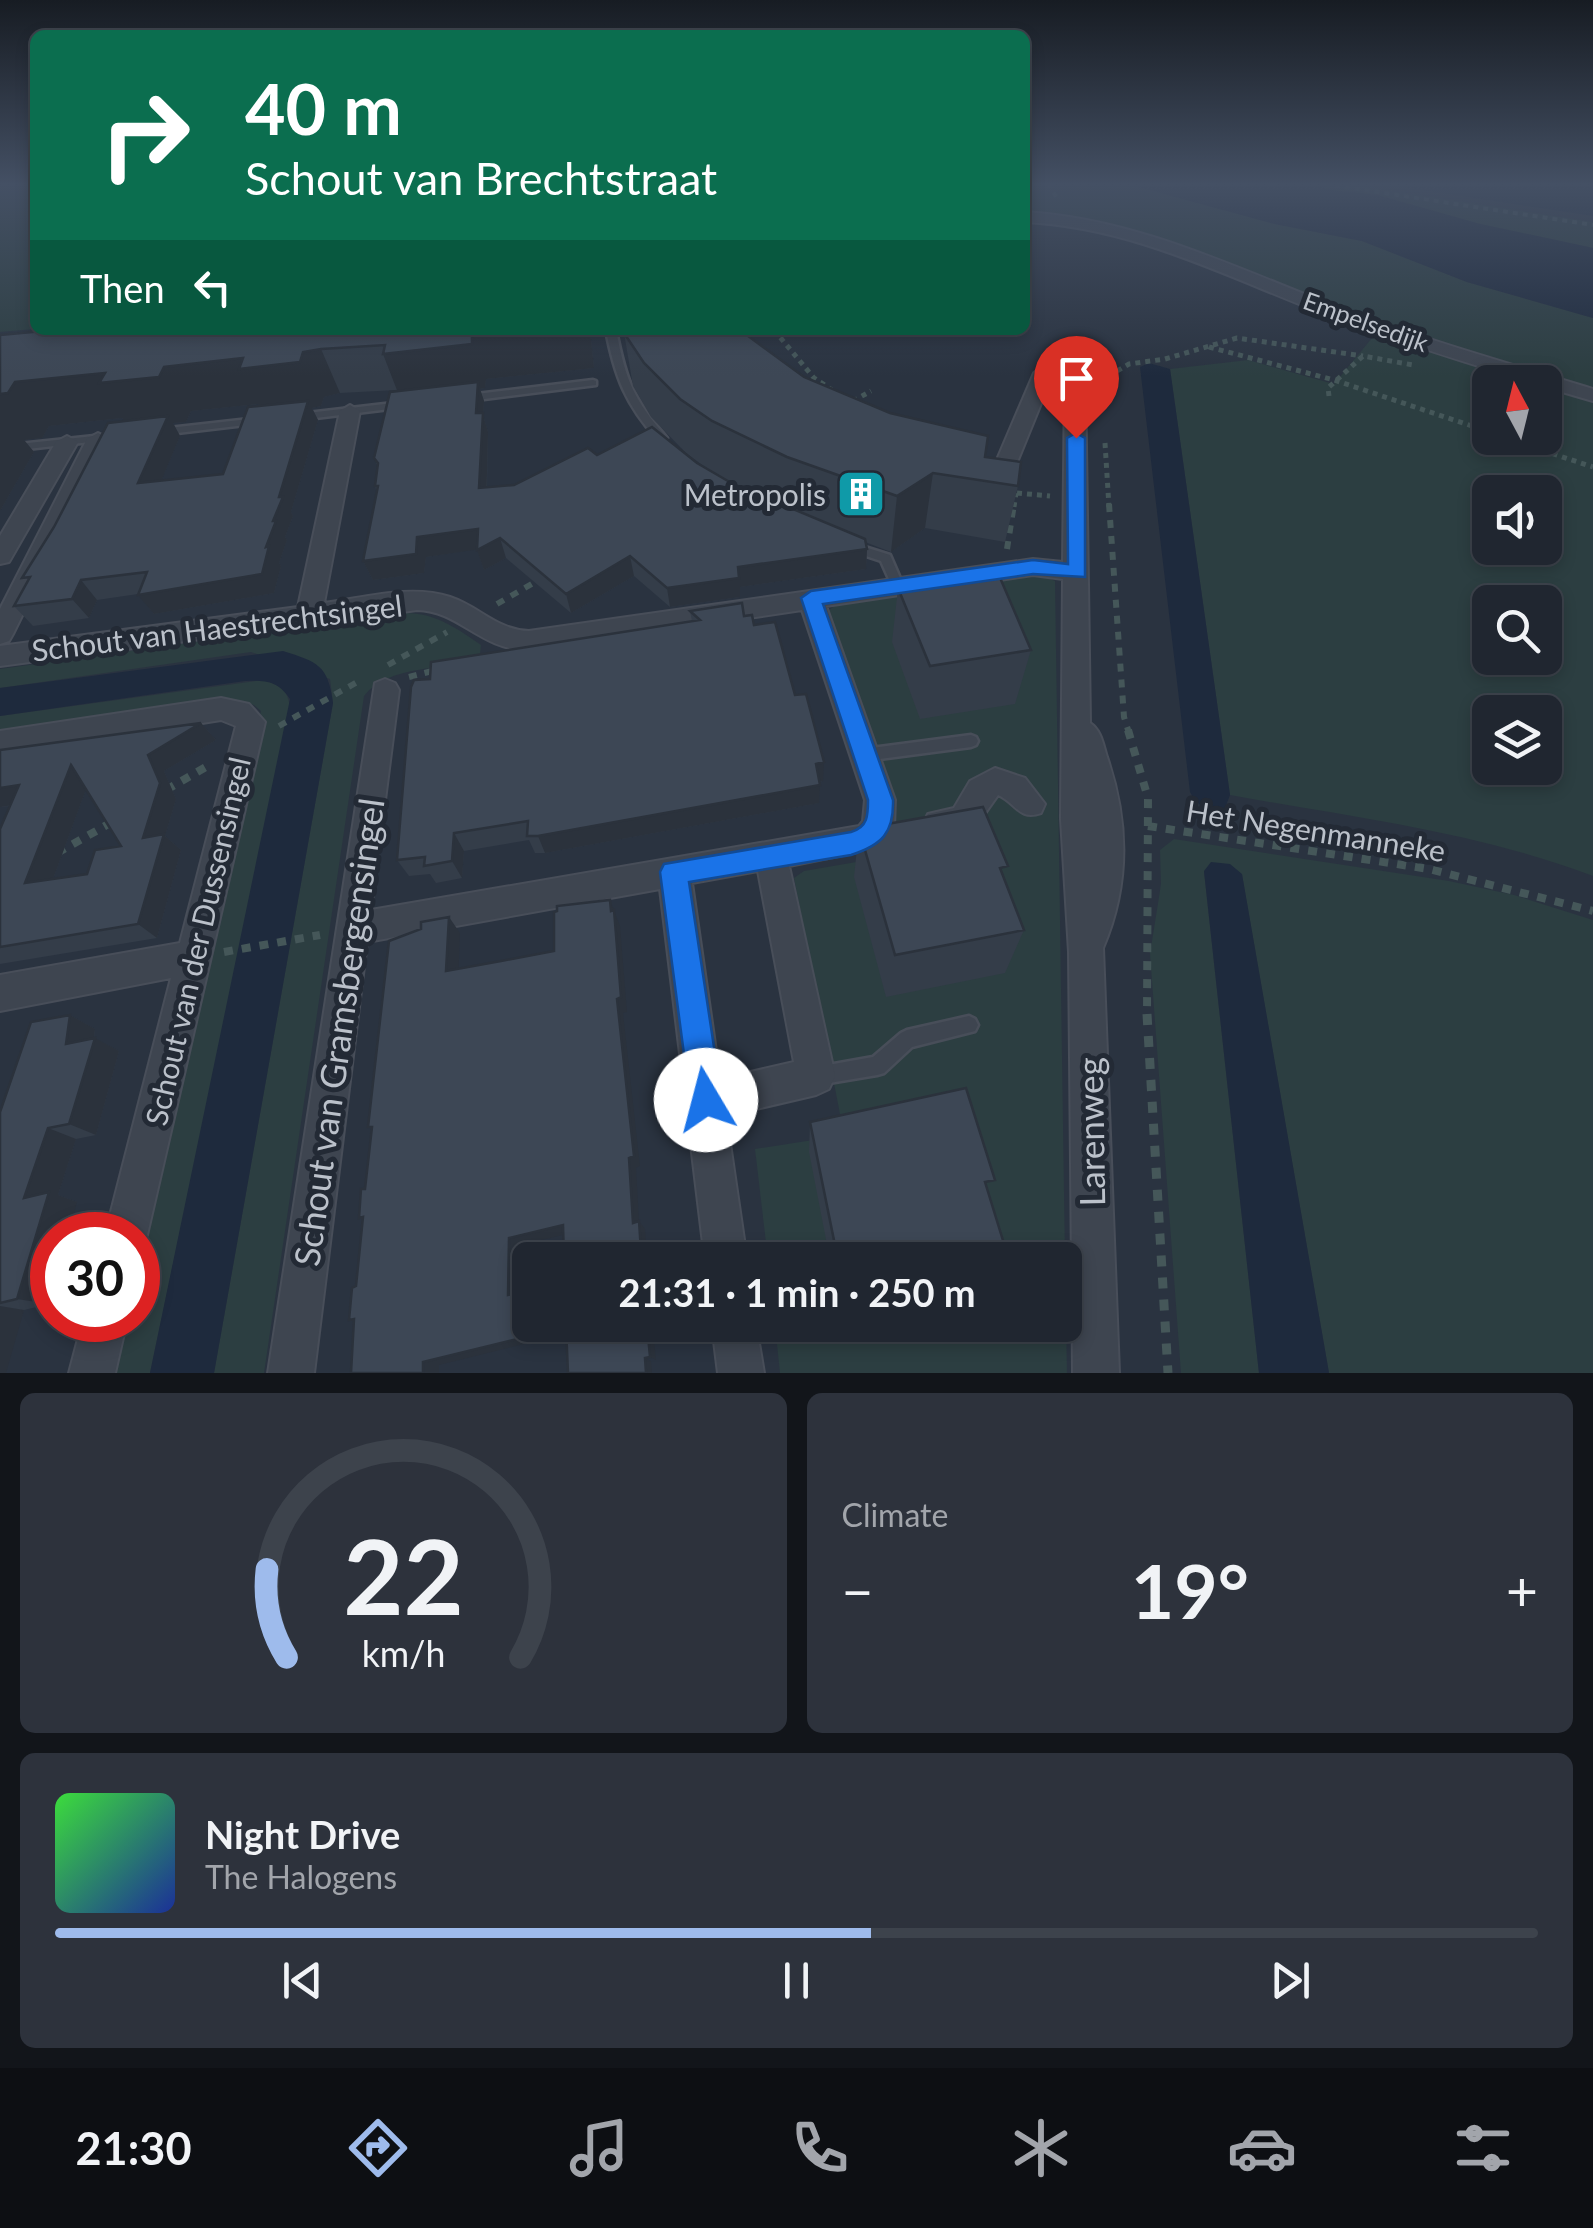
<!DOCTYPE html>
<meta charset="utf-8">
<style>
:root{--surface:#202630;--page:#2d323c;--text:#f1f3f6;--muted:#a2a5ab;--line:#3d434c;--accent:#9ebbec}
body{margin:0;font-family:Lato,sans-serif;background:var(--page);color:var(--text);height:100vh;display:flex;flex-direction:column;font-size:38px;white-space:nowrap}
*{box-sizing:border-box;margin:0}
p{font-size:32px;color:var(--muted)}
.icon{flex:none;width:55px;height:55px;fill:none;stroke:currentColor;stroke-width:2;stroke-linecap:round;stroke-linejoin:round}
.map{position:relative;height:1373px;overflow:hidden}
.panel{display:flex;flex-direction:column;gap:20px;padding:20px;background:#12151a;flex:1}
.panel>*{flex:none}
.guide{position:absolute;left:30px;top:30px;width:1000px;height:305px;border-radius:15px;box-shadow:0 5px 15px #0003,0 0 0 2px var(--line);background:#0b6e4f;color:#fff;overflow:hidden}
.needle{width:65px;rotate:353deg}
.tools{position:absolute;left:1472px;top:365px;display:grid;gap:20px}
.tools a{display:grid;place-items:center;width:90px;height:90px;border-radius:15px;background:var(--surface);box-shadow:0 5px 15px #0003,0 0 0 2px var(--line);font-size:50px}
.speed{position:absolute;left:30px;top:1212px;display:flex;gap:20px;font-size:50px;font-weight:700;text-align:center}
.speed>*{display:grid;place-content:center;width:130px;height:130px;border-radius:50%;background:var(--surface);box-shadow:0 5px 15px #0003,0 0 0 2px var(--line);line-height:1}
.speed .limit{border:15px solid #d22;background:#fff;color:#111}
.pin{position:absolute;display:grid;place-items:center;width:85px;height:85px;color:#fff;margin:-102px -42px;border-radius:50% 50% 50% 0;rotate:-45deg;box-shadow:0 0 10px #0007}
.pin .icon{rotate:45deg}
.me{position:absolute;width:110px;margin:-55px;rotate:352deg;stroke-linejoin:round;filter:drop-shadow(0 0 8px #0008)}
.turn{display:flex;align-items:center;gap:35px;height:210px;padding:0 50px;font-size:45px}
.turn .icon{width:130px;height:130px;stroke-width:2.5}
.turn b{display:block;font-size:70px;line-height:85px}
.then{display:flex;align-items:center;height:95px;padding:0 50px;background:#0003;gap:20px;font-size:38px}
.big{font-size:75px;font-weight:700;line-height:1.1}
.panel .card{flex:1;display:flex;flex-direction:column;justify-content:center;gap:15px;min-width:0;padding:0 35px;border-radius:15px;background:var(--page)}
.panel .dial{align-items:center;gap:0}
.dial svg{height:260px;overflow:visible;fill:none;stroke:var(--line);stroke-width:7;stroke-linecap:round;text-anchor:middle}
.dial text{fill:var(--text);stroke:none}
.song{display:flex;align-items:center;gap:30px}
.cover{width:120px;height:120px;border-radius:15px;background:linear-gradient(135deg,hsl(120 70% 55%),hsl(230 70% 35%))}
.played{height:10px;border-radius:5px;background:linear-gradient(90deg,var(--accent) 55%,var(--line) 55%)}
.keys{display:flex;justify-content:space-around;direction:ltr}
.heat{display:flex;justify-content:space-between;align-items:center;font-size:55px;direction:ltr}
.panel .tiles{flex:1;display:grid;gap:20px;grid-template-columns:1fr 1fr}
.card:last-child{grid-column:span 2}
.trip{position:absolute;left:512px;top:1242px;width:570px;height:100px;border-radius:15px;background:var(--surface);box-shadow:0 5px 15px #0003,0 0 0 2px var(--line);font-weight:700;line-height:100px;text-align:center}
.tabs{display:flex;height:160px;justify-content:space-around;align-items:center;background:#0d0f13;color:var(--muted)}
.tabs .icon{width:70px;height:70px}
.tabs .current{color:var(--accent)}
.tabs b{font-size:45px;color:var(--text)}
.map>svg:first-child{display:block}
.green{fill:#2c3e41;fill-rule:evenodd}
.water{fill:#1e2a3d}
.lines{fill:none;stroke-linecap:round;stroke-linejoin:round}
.lane-casing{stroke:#484e59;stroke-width:5}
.street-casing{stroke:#484e59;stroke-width:4}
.path-far4{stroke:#455759;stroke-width:4;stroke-dasharray:5 5;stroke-linecap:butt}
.path-far3{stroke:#455759;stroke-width:5;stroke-dasharray:5 5;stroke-linecap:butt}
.path-far2{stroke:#455759;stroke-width:6;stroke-dasharray:8 8;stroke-linecap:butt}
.path-far1{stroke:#455759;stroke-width:8;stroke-dasharray:9 9;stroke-linecap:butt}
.path{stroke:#455759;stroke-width:9;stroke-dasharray:11 11;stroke-linecap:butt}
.lane{fill:#3e4550;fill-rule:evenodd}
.street{fill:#3e4550;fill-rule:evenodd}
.wall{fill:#343d49;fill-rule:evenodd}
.shaded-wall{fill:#2b323c}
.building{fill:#3d4755;stroke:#2b323c;stroke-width:2.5;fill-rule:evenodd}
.route{fill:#1a73e8;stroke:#114b97;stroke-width:2.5}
.labels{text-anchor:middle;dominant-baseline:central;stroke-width:10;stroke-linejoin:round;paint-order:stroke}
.far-street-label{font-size:25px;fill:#bbc1ca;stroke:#232a35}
.poi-label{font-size:30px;fill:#bbc1ca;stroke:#232a35;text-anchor:end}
.street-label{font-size:30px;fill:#bbc1ca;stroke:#232a35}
.near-street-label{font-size:35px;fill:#bbc1ca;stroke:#232a35}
</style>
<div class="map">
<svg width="1593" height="1373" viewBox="0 0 1593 1373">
<rect width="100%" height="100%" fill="#2a3340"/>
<!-- green -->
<path class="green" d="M0 184H35V329L0 332Z
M1025 184H1128L1275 224 1362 241 1467 282 1593 318V391C1513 367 1431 344 1352 314 1244 273 1142 218 1025 214Z
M1313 184H1348L1593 222V248L1480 224 1377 195 1330 190Z
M1377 332 1539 382H1490V438H1545V384L1593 399V876C1478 832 1350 817 1230 795L1170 369 1248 360 1334 384ZM1490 492H1545V548H1490ZM1490 602H1545V658H1490ZM1490 712H1545V768H1490Z
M1039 574 1055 581 1065 1260H768L755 1149 826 1138 840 1114 794 878 804 871 868 860 898 830 828 611 839 602Z
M405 613C436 613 456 628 481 645L479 663C443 668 387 666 364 696L264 1373H214L333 703 330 679 251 652 0 688V669Z
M264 680C282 686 290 692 290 712L150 1373H113L125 1320H138V1264L261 711 254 705 234 700 0 735V716Z
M1174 839 1449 881 1514 895 1593 920V1373H1329L1242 875 1204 872 1259 1373H1181L1150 954 1161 884 1160 850Z
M1065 1261 1067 1373H780L775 1325H1065Z"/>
<!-- water -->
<path class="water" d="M1128 184H1313L1330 190 1377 195 1480 224 1593 248V318L1467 282 1362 241 1275 224Z
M1382 184H1593V216Z
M1149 363 1170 369 1230 795 1225 808C1209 811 1198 808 1190 792L1140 367Z
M283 651C318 662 328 665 333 703L214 1373H150L290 699C278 681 266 680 245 681L0 716V688Z
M1211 862 1230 864 1242 874 1329 1373H1259L1204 871Z"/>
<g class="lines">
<!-- lane casing -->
<g class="lane-casing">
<path id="lane" d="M606 330H616C626 382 633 398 667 438L666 440H658C626 405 615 377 606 330Z
M593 380 596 381V385L468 401 463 398 468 395Z
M402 402 406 403V407L299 420 294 417 299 414Z
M258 418 262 419V423L160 435 155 432 160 429Z
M104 435 109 438 108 440 0 452V446Z
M852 543 890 555 903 585 901 588H893L881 561 848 550 846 547 848 544Z
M971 735 976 737 978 741 976 745 971 747 864 761 859 759 857 755 859 751 864 749Z
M969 1016 975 1019 978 1025 975 1031 912 1047 884 1073 877 1075 817 1085 810 1083 808 1076 810 1069 817 1067 873 1057 901 1033 907 1030Z"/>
</g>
<!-- street casing -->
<g class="street-casing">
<path id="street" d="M1025 212C1140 219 1239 270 1345 310 1427 340 1510 364 1593 389V401L1545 387V382H1530C1454 359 1378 335 1304 306 1211 269 1126 227 1025 222Z
M1044 367 1075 370 1085 376 1090 723C1101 730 1103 744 1107 757 1129 821 1130 885 1103 948L1119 1373H1073L1069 952 1061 819 1063 579 1033 575 826 606 895 800 894 827 878 848 789 866 835 1076 829 1089 816 1095 726 1116 747 1260H705L660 889 367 942 314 1373H268L375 683 385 679 395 683 399 690 371 910 859 826 863 821 865 800 802 610 529 651C477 648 460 611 417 610L0 666V646L298 607 340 411 350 405 360 411 324 603C364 598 411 584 450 597 480 607 497 630 529 631L1033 559 1063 562 1065 381 1051 379 1009 482 983 481 972 474 983 467 993 469 1034 373ZM758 871 794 1062 720 1079 692 883Z
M98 433 109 439 13 634 9 641 0 644V609L87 439Z
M67 436 78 442 9 562 0 564V536L56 442Z
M221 698 249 704 265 722 147 1235 138 1251V1235H105L171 978 0 1011V975L180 943 236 726 221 720 0 755V731Z
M995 768 1025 778 1045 804 1041 813C1019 821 1016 803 998 795L974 829 939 837 928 834 923 824 928 814 954 808 970 781Z
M83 1320H127L115 1373H69Z
M712 1325H756L764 1373H718Z"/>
</g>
<!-- path-far4 -->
<path class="path-far4" d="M1048 184 1057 198
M1325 184 1593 225"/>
<!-- path-far3 -->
<path class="path-far3" d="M774 330 814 378 832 390
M1209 347 1334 380 1490 432
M1100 381 1129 364 1165 359 1237 338 1363 356
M1329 396 1328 388 1363 356 1413 365
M853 401 871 391
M1505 438 1593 467
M1105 443 1109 507
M1017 493 1050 496
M1014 507 1016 493"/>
<!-- path-far2 -->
<path class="path-far2" d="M1109 504 1124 717 1129 733
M1007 549 1014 504
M497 604 542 578
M388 665 447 632
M409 677 436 670
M279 726 359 681"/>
<!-- path-far1 -->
<path class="path-far1" d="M1128 730 1148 798 1147 1017
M166 790 211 764
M1148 826 1429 869 1593 911
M57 853 112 822
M224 952 320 935"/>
<!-- path -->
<path class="path" d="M1147 1014 1168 1373"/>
<!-- lane -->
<use href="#lane" class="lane"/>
<!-- street -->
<use href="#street" class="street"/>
</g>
<!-- wall -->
<path class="wall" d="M590 330 594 368 486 379 485 388 480 389 484 401 483 415 488 432 487 488 514 485 597 455 697 463 713 473 686 453 651 417 633 386 624 333H742L804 377 985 457 1018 486 1005 542 925 528 891 552 865 542 867 549 866 569 740 587V597L670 607 634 576 571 613 506 558 484 570 477 549 426 557 424 573 373 580 363 561 377 492 375 486 378 467 374 458 397 391V390L340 393 324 397 321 406 312 408 318 420 291 512 293 516 285 537 287 540 279 563 281 566 274 593 154 614 138 594 97 600 89 618 33 626 14 606 124 421 122 418 49 426 42 438 24 440 34 452 0 511V335ZM258 404 259 406 223 474 161 481 180 436 173 423 186 422 191 411Z
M898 588 1031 650 1015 704 920 719 892 642Z
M690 611 744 616 754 625 795 695 823 781 819 782V803L545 853H535L529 840 464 851 462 878 436 883 430 874 409 876 397 860 430 679 692 621Z
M201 723 216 740 164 771 176 799 165 836 181 850 157 938 0 964V829L10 806 0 807V750ZM86 789 121 846 87 874 53 879Z
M859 829 1004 877 1024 930 1005 973 886 997 854 877Z
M70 1015 95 1029 94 1038 119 1051 96 1135 76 1139 58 1195 77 1202 52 1235V1291L49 1304 24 1310 0 1373V1112Z
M810 1122 987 1189 1009 1260H830L809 1152Z
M843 1325H884L845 1335Z"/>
<!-- shaded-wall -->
<path class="shaded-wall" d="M528 330H590L594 368 486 379 485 388 480 389 484 401 483 415 488 432 486 508 400 398 383 354 472 336Z
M321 349 340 393 324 397 321 406 312 408 318 420 291 512 293 516 285 537 287 540 279 563 281 566 274 593 154 614 138 595 266 547 273 521 263 413 258 404 191 411 186 422 173 423 180 436 152 503 138 483 129 428 122 418 49 426 42 438 24 440 34 452 0 511V394L15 382 303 352Z
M933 473 925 528 891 552 897 496Z
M478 529 500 538 506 558 484 570 477 550 480 549 426 557 424 573 373 580 363 561 417 537Z
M867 549 866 569 740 587V597L670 607 667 588 738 567Z
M630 556 634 576 571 613 566 594Z
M81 580 97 600 89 618 72 599Z
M201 723 216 740 164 771 176 799 165 836 181 850 157 938 138 924 148 755Z
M824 762 823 781 816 782V764Z
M71 765 89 781 46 898 25 883Z
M19 785 38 801 0 807V788Z
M820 785 819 803 545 853 538 836Z
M454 833 464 851 462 878 452 861Z
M610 900 620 926 627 1012 623 1013 640 1166 636 1168 639 1221 645 1229 647 1258 643 1260H637L633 1223Z
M449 917 460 933 458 986 446 971Z
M70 1015 95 1029 93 1043 95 1038 119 1051 96 1135 69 1124 66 1044Z
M48 1128 76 1139 58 1195 77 1202 68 1235H52V1291L49 1304 17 1299 24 1198Z
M563 1225 572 1233 520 1245V1301L508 1295 509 1238Z
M0 1306 24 1310 6 1373H0Z
M642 1325H649L653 1328 656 1360 650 1357Z
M566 1327 576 1331 439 1365V1373H423V1362Z
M645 1358 651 1361 652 1373H646Z"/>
<!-- building -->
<path class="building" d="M54 330H528L472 336V344L383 354 385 345 321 349 303 352 300 362 239 369 243 358 164 367 159 377 99 383 105 373 15 382 8 393 0 394V335Z
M630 330H740L804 377 890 413 988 436 985 457 1021 462 1018 486 933 473 897 496 787 457 712 421 680 399 644 363 624 333Z
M478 382 476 413H483L479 488 514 485 588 448 597 455 652 427 697 463 733 484 865 539 867 549 738 567 739 578 667 588 630 556 566 594 500 538 477 550 478 529 417 537 416 554 363 561 378 486H375L378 463 374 458 390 392Z
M308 401 279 497H283L273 521H276L266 547 269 546 262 574 138 595 147 572 81 580 72 599 14 606 30 577 22 578 54 527 108 423 168 416 138 483 223 474 248 407Z
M998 573 1031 650 930 666 898 588Z
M742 603 744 616 752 615 754 625 775 622 795 695 806 694 824 762 816 764 820 785 538 836H527L528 821 454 833 452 861 424 866 425 857 397 860 411 687 414 680 430 679 431 662 700 620 690 611Z
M201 723 148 755 160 783 143 838 164 834 138 924 0 947V829L19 785 0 788V750ZM71 765 121 846 95 850 87 874 25 883Z
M983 807 1008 866 1000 868 1024 930 895 955 859 829Z
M610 900 611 911 614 910 621 997 617 999 634 1156 629 1158 633 1223 639 1221 641 1251 637 1252V1260H564L563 1225 509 1238 508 1295 530 1290V1325H647L650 1357 645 1358 646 1373H568L566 1327 423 1362V1373H351L354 1319 349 1320 352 1288 356 1286 363 1217 359 1218 361 1189H365L372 1127H368L389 941 421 929V922L449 917 446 971 501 961 554 951V912L557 911V906Z
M70 1015 66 1044 95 1038 69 1124 48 1128 24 1198 49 1192 17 1299 0 1303V1112L31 1022Z
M966 1088 995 1180 985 1182 1009 1260H838L810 1122Z"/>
<!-- sky -->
<linearGradient id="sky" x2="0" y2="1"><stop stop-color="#171c23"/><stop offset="0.49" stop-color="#445064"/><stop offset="1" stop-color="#445064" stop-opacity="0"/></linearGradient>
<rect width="1593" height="376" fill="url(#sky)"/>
<!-- route -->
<path class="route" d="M1076 433 1085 438V577L1033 574 823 604 893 800C894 833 882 845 851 855L689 882 722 1100 717 1112 706 1116 695 1112 690 1100 660 872 664 864 851 832C868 827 868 815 868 800L801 598 811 591 1033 560 1068 564 1067 438Z"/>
<!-- icons -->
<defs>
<g id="building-square" transform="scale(2.5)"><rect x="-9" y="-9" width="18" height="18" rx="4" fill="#0f9aa8" stroke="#232a35"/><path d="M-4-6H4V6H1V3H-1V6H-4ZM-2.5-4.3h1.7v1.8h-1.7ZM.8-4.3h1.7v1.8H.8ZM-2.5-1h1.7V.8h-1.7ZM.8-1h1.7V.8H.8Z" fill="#fff"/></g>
</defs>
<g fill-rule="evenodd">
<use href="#building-square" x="861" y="494"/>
</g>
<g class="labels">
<!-- far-street labels -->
<g class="far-street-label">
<text transform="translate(1366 321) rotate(20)">Empelsedijk</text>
</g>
<!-- poi labels -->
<g class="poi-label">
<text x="826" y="494">Metropolis</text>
</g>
<!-- street labels -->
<g class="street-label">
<text transform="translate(217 627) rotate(-7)">Schout van Haestrechtsingel</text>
<text transform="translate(1316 830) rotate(9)">Het Negenmanneke</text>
<text transform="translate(197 941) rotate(-77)">Schout van der Dussensingel</text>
</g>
<!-- near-street labels -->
<g class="near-street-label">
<text transform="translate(338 1032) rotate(-82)">Schout van Gramsbergensingel</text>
<text transform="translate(1090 1132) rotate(-91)">Larenweg</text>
</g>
</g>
</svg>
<div class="tools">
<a><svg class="needle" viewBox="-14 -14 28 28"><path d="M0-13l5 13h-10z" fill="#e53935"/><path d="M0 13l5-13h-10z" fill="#a2a5ab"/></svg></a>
<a><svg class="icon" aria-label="sound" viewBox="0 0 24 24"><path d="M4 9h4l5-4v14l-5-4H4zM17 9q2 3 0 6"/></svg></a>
<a><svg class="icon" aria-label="search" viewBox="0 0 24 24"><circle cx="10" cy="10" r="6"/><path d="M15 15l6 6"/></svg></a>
<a><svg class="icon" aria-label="layers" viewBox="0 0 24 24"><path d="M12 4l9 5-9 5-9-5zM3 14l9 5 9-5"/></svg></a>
</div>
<div class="speed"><div class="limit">30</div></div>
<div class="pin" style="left:1076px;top:438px;background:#d93025"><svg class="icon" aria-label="arrive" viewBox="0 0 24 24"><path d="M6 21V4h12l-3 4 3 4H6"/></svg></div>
<svg class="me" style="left:706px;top:1100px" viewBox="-20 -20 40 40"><circle r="19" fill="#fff"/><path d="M0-13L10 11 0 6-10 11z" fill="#1a73e8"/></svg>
<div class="trip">21:31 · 1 min · 250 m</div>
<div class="guide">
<div class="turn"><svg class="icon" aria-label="right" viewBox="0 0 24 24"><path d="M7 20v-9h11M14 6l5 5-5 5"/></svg><div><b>40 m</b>Schout van Brechtstraat</div></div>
<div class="then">Then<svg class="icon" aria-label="left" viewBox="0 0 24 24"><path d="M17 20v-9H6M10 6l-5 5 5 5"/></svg></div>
</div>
</div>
<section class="panel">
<div class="tiles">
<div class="card dial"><svg viewBox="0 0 100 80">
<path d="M14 69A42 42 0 1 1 86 69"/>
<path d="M14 69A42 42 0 0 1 8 42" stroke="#9ebbec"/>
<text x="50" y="56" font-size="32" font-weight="700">22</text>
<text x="50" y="72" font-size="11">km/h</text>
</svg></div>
<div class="card"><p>Climate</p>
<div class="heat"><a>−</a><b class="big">19°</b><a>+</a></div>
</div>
<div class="card">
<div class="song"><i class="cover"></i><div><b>Night Drive</b><p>The Halogens</p></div></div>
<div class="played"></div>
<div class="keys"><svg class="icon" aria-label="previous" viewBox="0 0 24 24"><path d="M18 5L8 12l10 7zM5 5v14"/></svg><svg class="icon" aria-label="pause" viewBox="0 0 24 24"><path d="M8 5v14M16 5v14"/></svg><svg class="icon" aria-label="next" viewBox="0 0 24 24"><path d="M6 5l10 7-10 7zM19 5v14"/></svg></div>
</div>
</div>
</section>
<nav class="tabs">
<b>21:30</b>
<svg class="icon current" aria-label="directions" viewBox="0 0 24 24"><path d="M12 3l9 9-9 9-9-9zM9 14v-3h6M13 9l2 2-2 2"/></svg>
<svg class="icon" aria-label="music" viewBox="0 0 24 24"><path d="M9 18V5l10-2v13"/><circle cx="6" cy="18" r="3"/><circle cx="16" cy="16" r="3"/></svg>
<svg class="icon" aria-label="phone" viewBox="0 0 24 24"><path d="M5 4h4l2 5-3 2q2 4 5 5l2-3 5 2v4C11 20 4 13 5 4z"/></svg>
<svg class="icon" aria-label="climate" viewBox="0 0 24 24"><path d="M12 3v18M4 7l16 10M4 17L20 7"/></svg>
<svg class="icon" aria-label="car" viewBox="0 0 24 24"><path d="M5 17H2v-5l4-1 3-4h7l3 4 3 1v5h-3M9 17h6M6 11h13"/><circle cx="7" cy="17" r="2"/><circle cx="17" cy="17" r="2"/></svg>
<svg class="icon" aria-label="filters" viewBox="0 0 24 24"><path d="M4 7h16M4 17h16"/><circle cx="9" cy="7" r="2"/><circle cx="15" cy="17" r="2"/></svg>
</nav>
